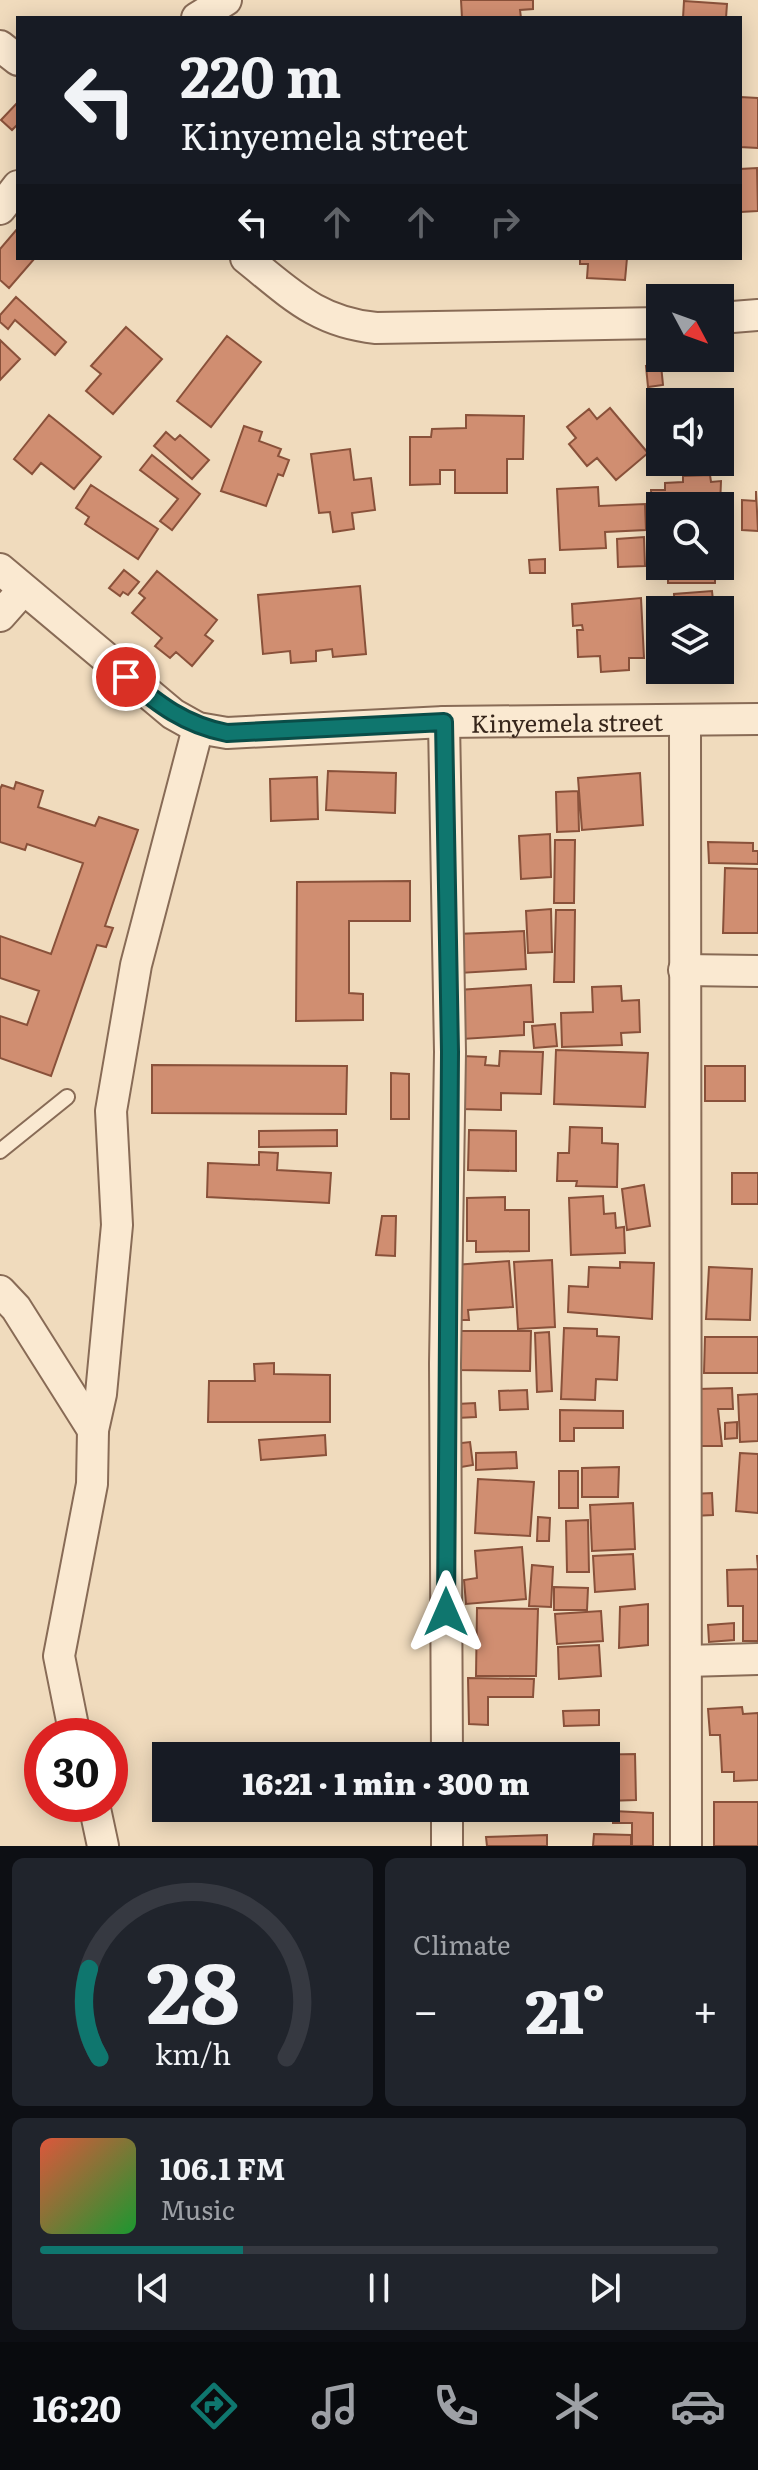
<!DOCTYPE html>
<meta charset="utf-8">
<style>
:root{--surface:#171b24;--page:#20242c;--text:#f1f3f6;--muted:#9ea1a6;--line:#363941;--accent:#0f766e}
body{margin:0;font-family:Literata,serif;background:var(--page);color:var(--text);height:100vh;display:flex;flex-direction:column;font-size:30px;white-space:nowrap}
*{box-sizing:border-box;margin:0}
p{font-size:26px;color:var(--muted)}
.icon{flex:none;width:44px;height:44px;fill:none;stroke:currentColor;stroke-width:2;stroke-linecap:round;stroke-linejoin:round}
.map{position:relative;height:1846px;overflow:hidden}
.sheet{display:flex;flex-direction:column;gap:12px;padding:12px;background:#0d0f14;flex:1}
.sheet>*{flex:none}
.banner{position:absolute;left:16px;top:16px;width:726px;height:244px;border-radius:0px;box-shadow:0 4px 20px #0003;background:#171b24;color:var(--text);overflow:hidden}
.needle{width:52px;rotate:131deg}
.controls{position:absolute;left:646px;top:284px;display:grid;gap:16px}
.controls a{display:grid;place-items:center;width:88px;height:88px;border-radius:0px;background:var(--surface);box-shadow:0 4px 20px #0003;font-size:40px}
.speed{position:absolute;left:24px;top:1718px;display:flex;gap:16px;font-size:40px;font-weight:700;text-align:center}
.speed>*{display:grid;place-content:center;width:104px;height:104px;border-radius:50%;background:var(--surface);box-shadow:0 4px 20px #0003;line-height:1}
.speed .limit{border:12px solid #d22;background:#fff;color:#111}
.pin{position:absolute;display:grid;place-items:center;width:68px;height:68px;color:#fff;margin:-34px;border:4px solid #fff;border-radius:50%;box-shadow:0 2px 8px #0007}
.me{position:absolute;width:88px;margin:-44px;rotate:0deg;stroke-linejoin:round;filter:drop-shadow(0 0 6px #0008)}
.turn{display:flex;align-items:center;gap:28px;height:168px;padding:0 32px;font-size:36px}
.turn .icon{width:104px;height:104px;stroke-width:2.5}
.turn b{display:block;font-size:56px;line-height:68px}
.lanes{display:flex;align-items:center;height:76px;padding:0 32px;background:#0003;justify-content:center;gap:40px;direction:ltr}
.lanes .off{opacity:.35}
.big{font-size:60px;font-weight:800;line-height:1.1}
.sheet .widget{flex:1;display:flex;flex-direction:column;justify-content:center;gap:12px;min-width:0;padding:0 28px;border-radius:12px;background:var(--page)}
.sheet .dial{align-items:center;gap:0}
.dial svg{height:208px;overflow:visible;fill:none;stroke:var(--line);stroke-width:7;stroke-linecap:round;text-anchor:middle}
.dial text{fill:var(--text);stroke:none}
.song{display:flex;align-items:center;gap:24px}
.cover{width:96px;height:96px;border-radius:12px;background:linear-gradient(135deg,hsl(10 70% 55%),hsl(130 70% 35%))}
.played{height:8px;border-radius:4px;background:linear-gradient(90deg,var(--accent) 30%,var(--line) 30%)}
.keys{display:flex;justify-content:space-around;direction:ltr}
.heat{display:flex;justify-content:space-between;align-items:center;font-size:44px;direction:ltr}
.sheet .tiles{flex:1;display:grid;gap:12px;grid-template-columns:1fr 1fr}
.widget:last-child{grid-column:span 2}
.trip{position:absolute;left:152px;top:1742px;width:468px;height:80px;border-radius:0px;background:var(--surface);box-shadow:0 4px 20px #0003;font-weight:800;line-height:80px;text-align:center}
.tab-bar{display:flex;height:128px;justify-content:space-around;align-items:center;background:#090b0e;color:var(--muted)}
.tab-bar .icon{width:56px;height:56px}
.tab-bar .active{color:var(--accent)}
.tab-bar b{font-size:36px;color:var(--text)}
.map>svg:first-child{display:block}
.building{fill:#d08e71;stroke:#89513a;stroke-width:2}
.lines{fill:none;stroke-linecap:round;stroke-linejoin:round}
.lane-casing{stroke:#886b56;stroke-width:18}
.street-casing{stroke:#886b56;stroke-width:34}
.lane{stroke:#fae9d1;stroke-width:14}
.street{stroke:#fae9d1;stroke-width:30}
.route-casing{stroke:#0a4d48;stroke-width:20}
.route{stroke:#0f766e;stroke-width:14}
.labels{text-anchor:middle;dominant-baseline:central;stroke-width:8;stroke-linejoin:round;paint-order:stroke}
.street-label{font-size:24px;fill:#37261b;stroke:#f7e6cd}
</style>
<div class="map">
<svg width="758" height="1846" viewBox="0 0 758 1846">
<rect width="100%" height="100%" fill="#f0dbbd"/>
<!-- building -->
<path class="building" d="M461 0H533V9L520 10 521 18H462Z
M684 1 727 4 726 18H683Z
M740 97 758 98V148L740 147Z
M18 102V124L12 130 1 120Z
M757 168 758 211 741 212 740 169Z
M18 228V258H35L9 288 0 280V249Z
M580 258H627L625 280 587 278 588 264H580Z
M16 297 66 342 55 355 15 320 8 329 0 322V315Z
M126 327 162 359 113 414 86 391 101 374 91 366Z
M227 336 261 362 211 427 177 401Z
M0 340 20 359 0 380Z
M661 365 663 385 648 387 646 366Z
M730 391 732 435 720 436V402H702L701 392Z
M610 408 648 453 616 480 597 458 587 466 569 444 576 438 567 427 589 409 597 419Z
M49 415 101 457 74 489 41 463 32 474 14 459Z
M466 415 524 416 523 459H507V493H455V470H440V484L410 485V437H431L432 429 466 428Z
M244 426 262 432 259 441 281 449 278 456 289 460 283 476 278 474 266 506 221 491Z
M166 432 175 440 180 435 209 460 192 479 154 446Z
M350 449 354 480 371 478 375 510 352 513 354 529 333 532 330 512 319 513 311 454Z
M152 455 200 494 172 530 160 521 178 499 140 470Z
M710 475 711 482 721 481 720 506H660V521L653 522 651 490H665V483L683 482V476Z
M91 485 158 529 138 559 85 524 89 517 76 508Z
M598 487 599 506 645 504 646 530 605 532 606 548 560 550 557 489Z
M756 491 758 531 742 530V500L756 501Z
M644 537 645 566 618 567 617 539Z
M545 559V573H530L529 560Z
M668 566H715V583H668Z
M124 570 139 582 128 595 123 592 120 596 109 588Z
M157 571 217 620 205 635 213 641 192 666 176 652 170 658 155 646 162 638 132 613 145 598 139 593Z
M360 586 366 654 333 657 332 649 316 651V661L291 663 290 651 263 654 258 595Z
M712 591 714 610H675L674 594Z
M641 598 644 658H629V670L601 672 600 656 578 657 577 630H583L582 625 573 626 572 604Z
M730 631 731 654 720 655V632Z
M328 771 396 773 395 813 326 810Z
M640 773 643 825 582 830 578 778Z
M317 777 318 819 271 821 270 779Z
M16 782 43 791 38 807 95 826 99 817 138 830 105 926 113 928 106 947 97 945 51 1076 0 1058V1016L27 1025 39 991 0 978V936L51 954 83 863 27 844 25 850 0 842V789L2 785 14 789Z
M578 791 579 831 557 832 556 792Z
M550 834 551 877 521 879 519 836Z
M555 840H575L574 903H554Z
M708 842 753 843V851H758V864L709 863Z
M725 868 758 869V933H723Z
M410 881V921H349V993L363 994V1020L296 1021 297 882Z
M551 909 552 952 528 953 526 911Z
M556 910H575L574 982H554Z
M524 931 526 969 459 973 457 934Z
M531 985 533 1022H524V1035L462 1039 458 990Z
M621 986 622 1001 639 1000 640 1032 621 1033 622 1045 562 1047 561 1013 593 1012 592 987Z
M555 1024 557 1046 534 1048 532 1026Z
M556 1050 648 1053 645 1107 554 1104Z
M500 1051 543 1052 541 1094 501 1093V1110L461 1109 463 1056 486 1057 485 1065 499 1066Z
M152 1065 347 1066 346 1114 152 1113Z
M705 1066H745V1101H705Z
M391 1073 409 1074V1119H391Z
M570 1127 602 1128V1143L618 1144 617 1187 576 1186 577 1181H557L558 1153H569Z
M337 1130V1146L259 1147V1131Z
M469 1130 516 1131V1171L468 1170Z
M259 1152 278 1153 277 1170 331 1173 329 1203 207 1197 208 1163 259 1165Z
M732 1173H758V1204H732Z
M644 1185 650 1226 627 1230 622 1189Z
M603 1196 604 1214 615 1213 616 1228 624 1227 625 1253 571 1255 569 1198Z
M505 1197V1210H529V1251L476 1252V1241H467V1198Z
M382 1216H396L395 1256 376 1255Z
M552 1260 555 1327 518 1329 514 1262Z
M509 1261 513 1307 468 1310 469 1320H459L454 1265Z
M620 1262 654 1263 652 1319 568 1312 569 1286 588 1287 589 1267 620 1268Z
M709 1267 752 1269 750 1320 706 1319Z
M564 1328 597 1329V1336L619 1337 617 1380 596 1379 595 1400 561 1399Z
M457 1331H531L530 1371 456 1370Z
M549 1332 552 1391 537 1392 535 1333Z
M705 1337H758V1373H704Z
M274 1363V1374L330 1375V1422H208L209 1381H255L254 1364Z
M732 1388 733 1409H718L722 1446H699L698 1389Z
M527 1390 528 1409 500 1410 499 1391Z
M758 1394V1441L740 1442 738 1395Z
M475 1403 476 1417 457 1418V1404Z
M560 1410 623 1411V1428H574V1441H560Z
M737 1422V1438L725 1439V1423Z
M325 1435 326 1455 261 1460 259 1440Z
M470 1442 473 1465 455 1468 453 1444Z
M516 1452 517 1468 476 1470V1453Z
M740 1453 758 1454V1513L736 1511Z
M619 1467 618 1497H582V1468Z
M559 1471H578V1508H559Z
M478 1479 534 1482 530 1536 475 1533Z
M712 1493 713 1515 693 1516 692 1494Z
M633 1503 635 1549 592 1551 590 1505Z
M538 1517 550 1518 549 1541H537Z
M588 1520 589 1572H567L566 1521Z
M522 1547 526 1599 466 1604 464 1580 477 1578 475 1551Z
M633 1554 635 1589 595 1592 593 1556Z
M757 1556H758V1641H743V1606H728L727 1570 758 1569Z
M532 1565 553 1567 551 1607 529 1606Z
M554 1587 588 1588 587 1610H554Z
M648 1604V1645L619 1648 620 1607Z
M477 1608 538 1609 536 1676H476Z
M601 1611 603 1641 557 1644 555 1614Z
M734 1623V1640L709 1642 708 1625Z
M599 1645 601 1676 559 1679 558 1647Z
M468 1678 534 1679 533 1697H488V1725L469 1724Z
M742 1707 743 1714 758 1713V1780L734 1781V1772H722L720 1735H710L708 1709Z
M599 1710V1725L564 1726 563 1711Z
M635 1754 636 1800 606 1801V1756L584 1755Z
M714 1802H758V1846H714Z
M613 1811 653 1813V1846H632V1823H613Z
M594 1834 631 1835V1846H593Z
M547 1835V1846H487L486 1837Z"/>
<g class="lines">
<!-- lane casing -->
<g class="lane-casing">
<path id="lane" d="M0 1151 67 1097"/>
</g>
<!-- street casing -->
<g class="street-casing">
<g id="street">
<path d="M197 18 226 0"/>
<path d="M0 46 18 60"/>
<path d="M0 209 18 186"/>
<path d="M246 258C291 294 317 322 376 328L660 323"/>
<path d="M720 318 758 315"/>
<path id="s1" d="M0 569 173 714 198 728 227 733 444 722 758 719"/>
<path d="M0 616 23 590"/>
<path d="M444 722 450 1052 445 1364 447 1756"/>
<path d="M685 722 686 1846"/>
<path d="M684 970 758 971"/>
<path d="M0 1291 16 1308 93 1430"/>
<path d="M686 1661 758 1659"/>
<path d="M75 1736 59 1656 92 1484 93 1430 101 1394 117 1225 111 1111 136 965 198 728"/>
<path d="M94 1804 103 1846"/>
<path d="M447 1808V1846"/>
</g>
</g>
<!-- lane -->
<use href="#lane" class="lane"/>
<!-- street -->
<use href="#street" class="street"/>
</g>
<g class="lines">
<!-- route casing -->
<g class="route-casing">
<path id="route" d="M126 677C158 704 185 725 227 733L444 722 450 1052 446 1612"/>
</g>
<!-- route -->
<use href="#route" class="route"/>
</g>
<g class="labels">
<!-- street labels -->
<g class="street-label">
<text stroke="none"><textPath href="#s1" startOffset="624">Kinyemela street</textPath></text>
</g>
</g>
</svg>
<div class="controls">
<a><svg class="needle" viewBox="-14 -14 28 28"><path d="M0-13l5 13h-10z" fill="#e53935"/><path d="M0 13l5-13h-10z" fill="#9ea1a6"/></svg></a>
<a><svg class="icon" aria-label="sound" viewBox="0 0 24 24"><path d="M4 9h4l5-4v14l-5-4H4zM17 9q2 3 0 6"/></svg></a>
<a><svg class="icon" aria-label="search" viewBox="0 0 24 24"><circle cx="10" cy="10" r="6"/><path d="M15 15l6 6"/></svg></a>
<a><svg class="icon" aria-label="layers" viewBox="0 0 24 24"><path d="M12 4l9 5-9 5-9-5zM3 14l9 5 9-5"/></svg></a>
</div>
<div class="speed"><div class="limit">30</div></div>
<div class="pin" style="left:126px;top:677px;background:#d93025"><svg class="icon" aria-label="arrive" viewBox="0 0 24 24"><path d="M6 21V4h12l-3 4 3 4H6"/></svg></div>
<svg class="me" style="left:446px;top:1612px" viewBox="-20 -20 40 40"><path d="M0-17L14 15 0 8-14 15z" fill="#0f766e" stroke="#fff" stroke-width="4"/></svg>
<div class="trip">16:21 · 1 min · 300 m</div>
<div class="banner">
<div class="turn"><svg class="icon" aria-label="left" viewBox="0 0 24 24"><path d="M17 20v-9H6M10 6l-5 5 5 5"/></svg><div><b>220 m</b>Kinyemela street</div></div>
<div class="lanes"><svg class="icon" aria-label="left" viewBox="0 0 24 24"><path d="M17 20v-9H6M10 6l-5 5 5 5"/></svg><svg class="icon off" aria-label="ahead" viewBox="0 0 24 24"><path d="M12 20V5M6 11l6-6 6 6"/></svg><svg class="icon off" aria-label="ahead" viewBox="0 0 24 24"><path d="M12 20V5M6 11l6-6 6 6"/></svg><svg class="icon off" aria-label="right" viewBox="0 0 24 24"><path d="M7 20v-9h11M14 6l5 5-5 5"/></svg></div>
</div>
</div>
<section class="sheet">
<div class="tiles">
<div class="widget dial"><svg viewBox="0 0 100 80">
<path d="M14 69A42 42 0 1 1 86 69"/>
<path d="M14 69A42 42 0 0 1 10 35" stroke="#0f766e"/>
<text x="50" y="56" font-size="32" font-weight="700">28</text>
<text x="50" y="72" font-size="11">km/h</text>
</svg></div>
<div class="widget"><p>Climate</p>
<div class="heat"><a>−</a><b class="big">21°</b><a>+</a></div>
</div>
<div class="widget">
<div class="song"><i class="cover"></i><div><b>106.1 FM</b><p>Music</p></div></div>
<div class="played"></div>
<div class="keys"><svg class="icon" aria-label="previous" viewBox="0 0 24 24"><path d="M18 5L8 12l10 7zM5 5v14"/></svg><svg class="icon" aria-label="pause" viewBox="0 0 24 24"><path d="M8 5v14M16 5v14"/></svg><svg class="icon" aria-label="next" viewBox="0 0 24 24"><path d="M6 5l10 7-10 7zM19 5v14"/></svg></div>
</div>
</div>
</section>
<nav class="tab-bar">
<b>16:20</b>
<svg class="icon active" aria-label="directions" viewBox="0 0 24 24"><path d="M12 3l9 9-9 9-9-9zM9 14v-3h6M13 9l2 2-2 2"/></svg>
<svg class="icon" aria-label="music" viewBox="0 0 24 24"><path d="M9 18V5l10-2v13"/><circle cx="6" cy="18" r="3"/><circle cx="16" cy="16" r="3"/></svg>
<svg class="icon" aria-label="phone" viewBox="0 0 24 24"><path d="M5 4h4l2 5-3 2q2 4 5 5l2-3 5 2v4C11 20 4 13 5 4z"/></svg>
<svg class="icon" aria-label="climate" viewBox="0 0 24 24"><path d="M12 3v18M4 7l16 10M4 17L20 7"/></svg>
<svg class="icon" aria-label="car" viewBox="0 0 24 24"><path d="M5 17H2v-5l4-1 3-4h7l3 4 3 1v5h-3M9 17h6M6 11h13"/><circle cx="7" cy="17" r="2"/><circle cx="17" cy="17" r="2"/></svg>
</nav>
